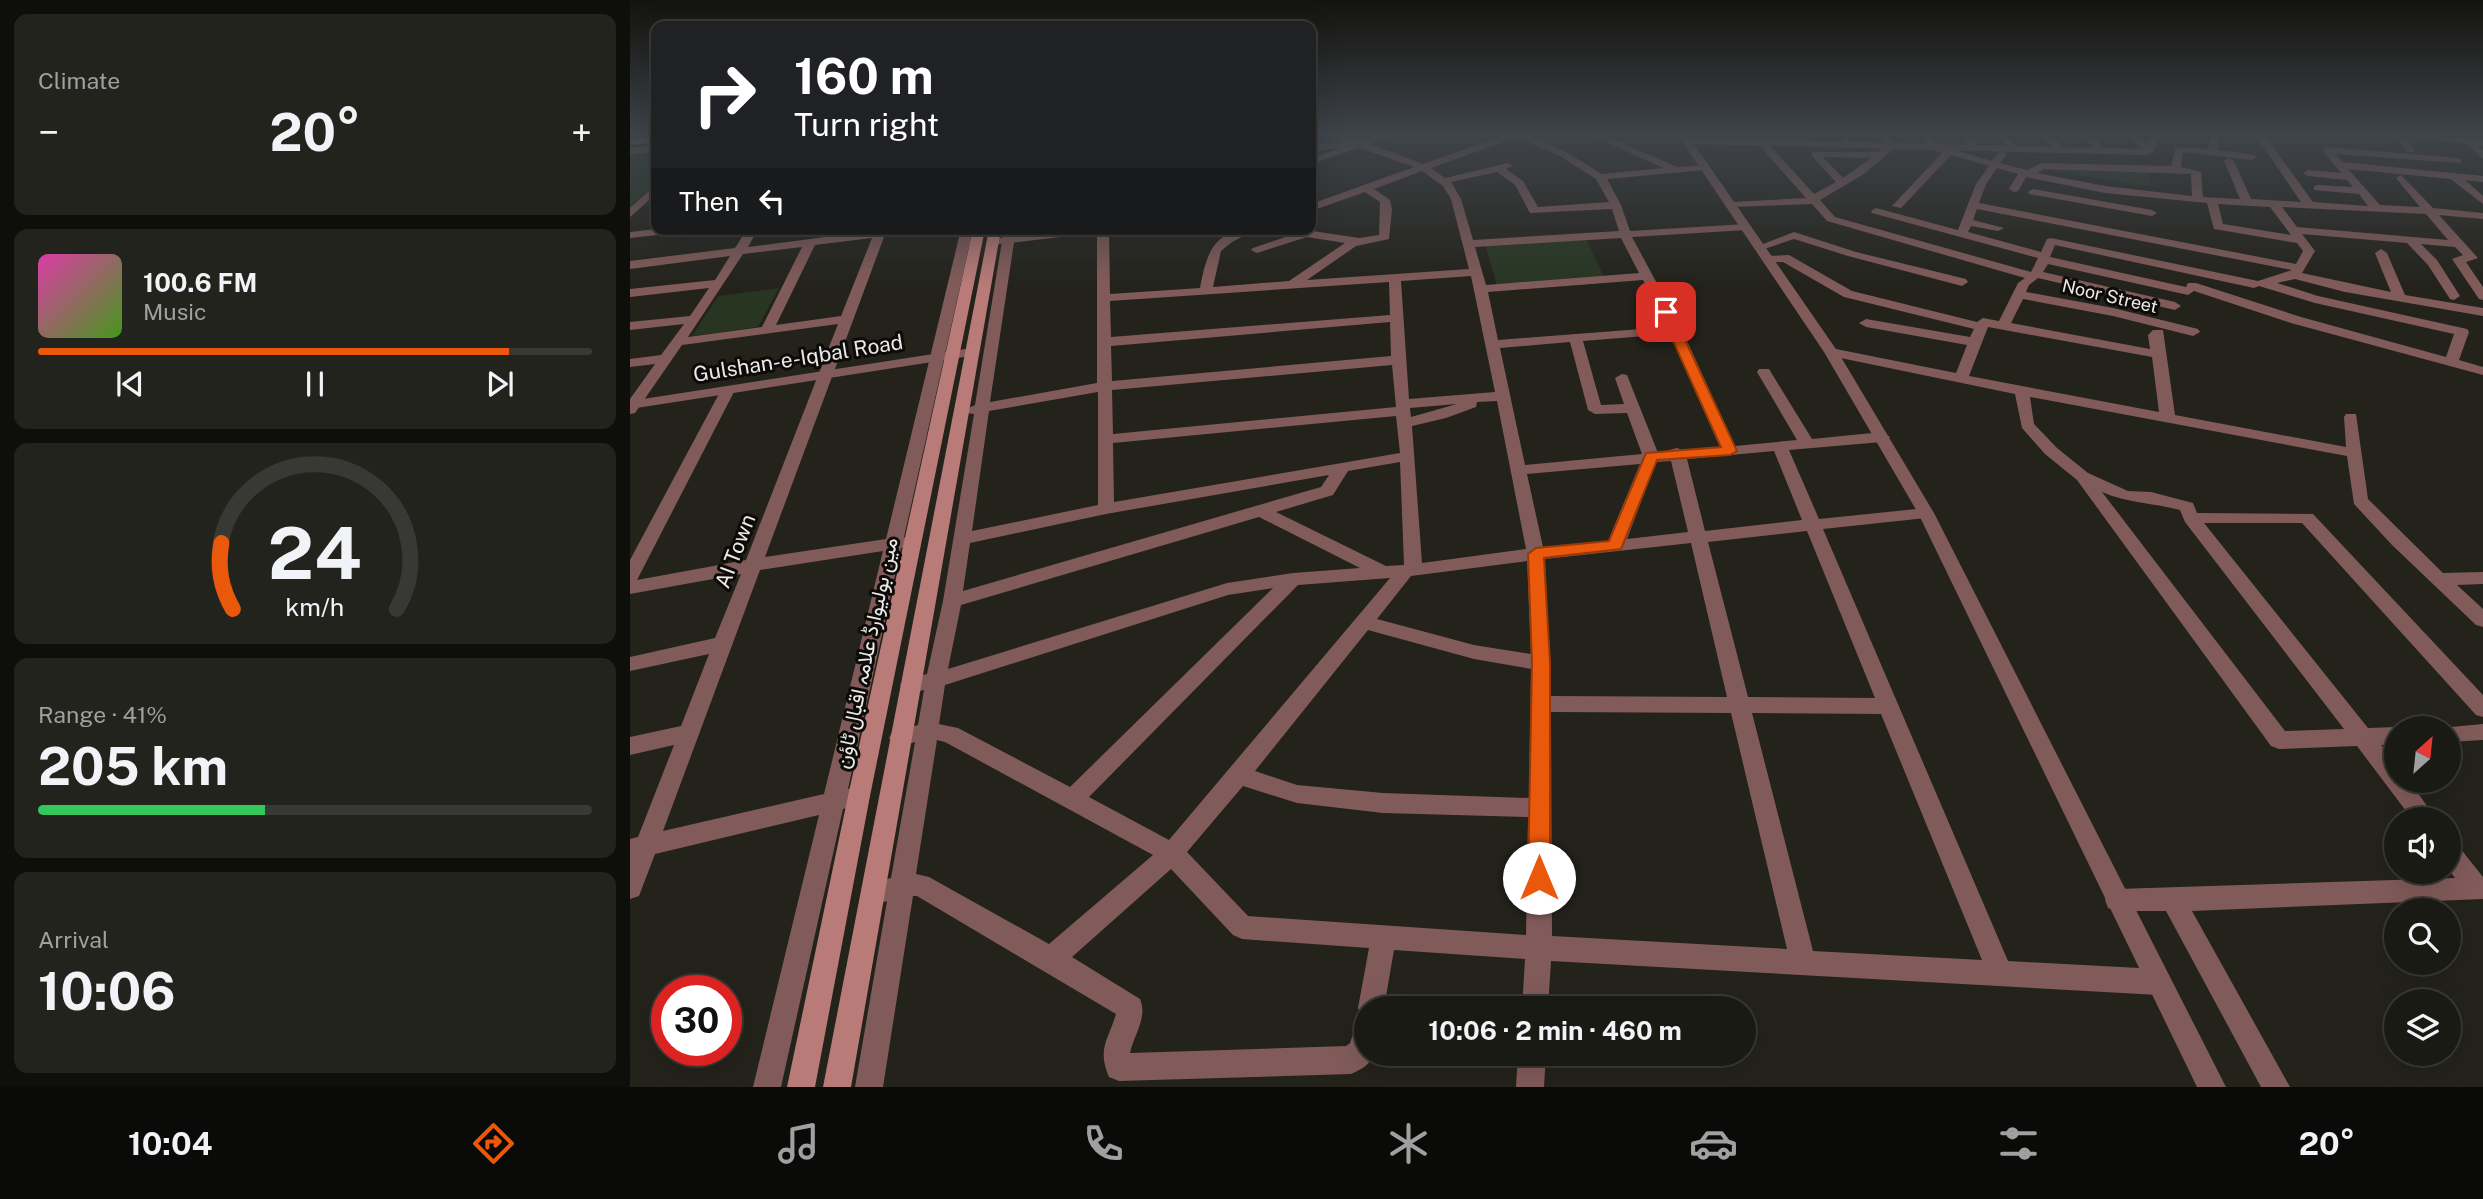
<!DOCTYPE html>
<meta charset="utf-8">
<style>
:root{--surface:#1a1a14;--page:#23231d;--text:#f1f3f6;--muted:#9fa1a0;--line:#383834;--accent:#ea580c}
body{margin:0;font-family:"Public Sans",Vazirmatn,sans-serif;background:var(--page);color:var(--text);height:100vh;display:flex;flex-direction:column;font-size:26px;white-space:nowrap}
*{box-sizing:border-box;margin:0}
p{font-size:23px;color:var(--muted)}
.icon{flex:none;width:38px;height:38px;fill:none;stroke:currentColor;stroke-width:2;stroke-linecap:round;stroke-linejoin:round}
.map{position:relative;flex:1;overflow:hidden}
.drawer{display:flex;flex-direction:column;gap:14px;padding:14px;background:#0e0e0b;width:630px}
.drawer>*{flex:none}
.banner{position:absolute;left:21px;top:21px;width:665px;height:214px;border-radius:14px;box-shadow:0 7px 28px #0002,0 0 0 2px var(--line);background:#202124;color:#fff;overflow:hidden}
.needle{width:46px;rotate:27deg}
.fabs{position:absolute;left:1754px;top:716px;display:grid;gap:14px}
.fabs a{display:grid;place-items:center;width:77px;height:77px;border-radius:50%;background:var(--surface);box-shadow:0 7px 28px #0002,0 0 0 2px var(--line);font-size:35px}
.speed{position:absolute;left:21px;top:975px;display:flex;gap:14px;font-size:35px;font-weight:700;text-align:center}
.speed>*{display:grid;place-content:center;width:91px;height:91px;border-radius:50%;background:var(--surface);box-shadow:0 7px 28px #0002,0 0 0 2px var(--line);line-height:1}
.speed .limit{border:10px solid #d22;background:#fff;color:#111}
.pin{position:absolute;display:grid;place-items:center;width:60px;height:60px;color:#fff;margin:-30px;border-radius:14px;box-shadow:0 4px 10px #0006}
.me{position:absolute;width:77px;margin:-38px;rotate:0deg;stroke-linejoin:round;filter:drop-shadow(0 0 5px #0008)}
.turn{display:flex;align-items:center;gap:24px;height:147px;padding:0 28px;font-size:32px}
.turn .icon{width:91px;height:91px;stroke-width:2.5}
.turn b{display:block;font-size:49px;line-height:60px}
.then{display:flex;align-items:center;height:66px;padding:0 28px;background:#0003;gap:14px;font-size:26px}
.big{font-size:52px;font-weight:700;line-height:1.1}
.drawer .tile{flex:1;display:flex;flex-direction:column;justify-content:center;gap:10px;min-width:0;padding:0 24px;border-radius:14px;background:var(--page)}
.drawer .dial{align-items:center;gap:0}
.dial svg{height:182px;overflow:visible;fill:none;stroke:var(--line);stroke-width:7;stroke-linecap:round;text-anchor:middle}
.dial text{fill:var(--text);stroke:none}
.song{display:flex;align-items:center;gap:21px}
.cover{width:84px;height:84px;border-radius:10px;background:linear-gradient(135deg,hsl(320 70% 55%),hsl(100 70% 35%))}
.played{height:7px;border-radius:4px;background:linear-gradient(90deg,var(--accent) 85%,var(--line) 85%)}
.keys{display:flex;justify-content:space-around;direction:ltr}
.heat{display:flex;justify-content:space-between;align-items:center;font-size:38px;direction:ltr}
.charge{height:10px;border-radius:5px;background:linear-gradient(90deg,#34c759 41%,var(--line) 0)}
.trip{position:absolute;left:724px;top:996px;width:402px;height:70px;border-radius:35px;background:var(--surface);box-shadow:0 7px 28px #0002,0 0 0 2px var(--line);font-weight:700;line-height:70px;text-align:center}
.dock{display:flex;height:112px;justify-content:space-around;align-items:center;background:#0a0a08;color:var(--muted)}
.dock .icon{width:49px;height:49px}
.dock .current{color:var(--accent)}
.dock b{font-size:32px;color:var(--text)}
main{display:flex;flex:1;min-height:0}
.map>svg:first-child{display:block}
.green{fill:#273521}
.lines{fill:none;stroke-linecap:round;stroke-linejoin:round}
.minor{fill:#815b59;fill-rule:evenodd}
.tertiary{fill:#815b59;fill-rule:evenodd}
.secondary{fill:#b87b78;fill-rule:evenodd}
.route{fill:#ea580c;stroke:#983908;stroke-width:2}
.labels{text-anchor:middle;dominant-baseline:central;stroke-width:6;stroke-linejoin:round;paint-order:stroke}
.far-street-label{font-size:18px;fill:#ebeae6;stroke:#0c0b09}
.street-label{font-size:21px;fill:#ebeae6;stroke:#0c0b09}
</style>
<main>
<section class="drawer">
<div class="tile"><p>Climate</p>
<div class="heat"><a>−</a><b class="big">20°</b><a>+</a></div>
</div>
<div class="tile">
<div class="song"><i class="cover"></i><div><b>100.6 FM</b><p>Music</p></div></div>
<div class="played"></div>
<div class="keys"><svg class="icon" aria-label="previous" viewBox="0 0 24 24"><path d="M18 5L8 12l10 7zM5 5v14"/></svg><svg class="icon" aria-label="pause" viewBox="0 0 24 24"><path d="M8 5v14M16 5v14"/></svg><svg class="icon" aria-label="next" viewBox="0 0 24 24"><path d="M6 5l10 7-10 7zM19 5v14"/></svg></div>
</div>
<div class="tile dial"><svg viewBox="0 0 100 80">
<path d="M14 69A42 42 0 1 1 86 69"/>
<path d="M14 69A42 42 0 0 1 9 40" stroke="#ea580c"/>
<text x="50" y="56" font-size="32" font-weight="700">24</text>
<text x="50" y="72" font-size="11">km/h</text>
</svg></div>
<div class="tile"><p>Range · 41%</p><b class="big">205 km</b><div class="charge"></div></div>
<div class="tile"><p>Arrival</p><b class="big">10:06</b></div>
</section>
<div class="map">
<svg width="1853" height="1087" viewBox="0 0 1853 1087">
<rect width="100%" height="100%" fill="#23221b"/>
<!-- green -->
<path class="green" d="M26 151V184L0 211V153Z
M1520 168 1519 186 1407 169Z
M955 237 974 277 867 286 855 245Z
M149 288 128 327 62 336 88 296Z"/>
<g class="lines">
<!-- minor -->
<path class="minor" d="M707 134H715L793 164 878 134H896L936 152 972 174 1033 168 959 134H971L1047 167 1079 165V169L1075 170 977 179 991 205 1000 231 1116 224 1122 227 1116 230 1002 237 1052 330 1105 446 1167 440 1127 372 1129 369H1139L1182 439 1252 432 1260 437 1252 442 1159 450 1189 519 1296 508 1304 513 1296 518 1193 529 1378 961 1528 969 1537 973 1541 982 1537 991 1528 995 921 961 918 1008H892L895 959 764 950 754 1008H737V1054H744C740 1065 732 1069 721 1074L489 1081 479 1077C467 1048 478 1041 486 1014L287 896H283L253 1087H225L257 901 244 905 235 902 232 894 235 886 261 878 285 742 270 747 262 744 259 738 262 732 288 725 294 690 280 693 273 690 270 685 273 680 297 674 313 601 344 414 336 413 334 410 345 405 374 229H386L360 402 467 383V229H479L480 294 570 288C577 250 585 229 627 229L602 242 591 251 583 287 659 281 715 243 677 237 627 253 621 250 623 248 676 230 729 238 749 235 750 202 735 192 681 211V204L784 167 727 147 681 151V145L715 142 710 140ZM887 137 930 156 966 179 979 202 908 207 893 181 876 169 883 166 878 163 815 178 801 168ZM792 171 813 186 821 199 839 269 677 280 726 246 759 239 762 209 760 200 744 189ZM867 172 885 185 900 213 982 209 989 231 843 240 831 199 821 182ZM991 238 1009 273 856 285 845 247ZM841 276 865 392 779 399 771 281ZM1013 280 1037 327 868 340 858 292ZM759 282 760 315 481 337 480 301ZM760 322 761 356 482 381 481 346ZM1040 334 1090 447 1053 450 1047 448 1028 453 997 375 992 374 985 378 994 404 971 405 953 341ZM940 342 958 410 965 414 997 413 1012 454 895 465 870 348ZM762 365 766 407 483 434 482 390ZM468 392V505L342 531 359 411ZM867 401 896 549 792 563 782 426 816 418 846 407 847 402ZM827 404 781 417 780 408ZM766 416 770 453 484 502 483 443ZM1144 451 1172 520 1075 531 1057 459ZM1041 461 1058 532 997 539 1026 462ZM770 462 774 565 756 566 646 512 703 495 718 471ZM1010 464 978 541 913 547 897 474ZM699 475 691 487 333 591 340 543 476 514ZM629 517 730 568 663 573 597 583 318 669 331 605ZM1177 531 1245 698 1118 697 1078 542ZM1061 543 1097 697 921 696 915 559ZM897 561 901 654 844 645 747 619 781 576ZM760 578 539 840 459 797 668 585ZM643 588 440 787 328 728 309 724 315 685 598 595ZM738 630 844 659 901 669 899 798 753 793 667 785 625 771ZM921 712 1101 713 1157 949 922 936ZM1122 713 1251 714 1352 960 1183 951ZM307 740 315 742 523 855 419 944 299 877 286 874ZM613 786 667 803 753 813 898 817 896 935 618 916 557 852ZM541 869 603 935 612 939 739 948 728 1008 732 1017 735 1019 727 1022 720 1043 716 1046 500 1053C504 1034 518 1018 510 999L442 957Z
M1126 134H1134L1136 141 1184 194 1206 182 1182 156V152H1248L1256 145 1250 134H1259L1264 148 1234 174 1190 200 1205 217 1401 272 1408 258 1242 213 1241 211 1246 208 1328 230 1346 184 1359 166 1321 155 1271 208 1262 206 1312 153 1300 149 1291 134H1299L1307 145 1317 148 1326 145 1325 150 1362 161 1369 152H1375L1377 154 1370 163 1397 170 1412 163 1541 166 1546 147 1578 149 1580 134H1589L1588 150 1625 155 1627 157 1622 160 1553 152 1551 167 1571 172 1573 197 1610 199 1594 161 1599 158 1604 161 1621 199 1671 202 1626 136 1628 134H1639L1636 137 1683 202 1738 206 1729 194 1684 190V186L1688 185 1723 187 1717 180 1678 176 1673 173 1678 170 1711 173 1692 150 1697 147 1828 158 1831 159V163L1705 154 1713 162 1853 176V182L1835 180 1853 196V204L1821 179 1718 169 1750 205 1790 207 1766 178 1771 175 1803 208 1853 213V219L1809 215 1848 258 1836 262 1853 287V300L1849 299 1822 259 1833 255 1825 247 1791 244 1807 260 1830 296 1824 300 1820 299 1798 265 1777 243 1672 234 1685 251 1672 273 1761 292 1745 253 1751 249 1757 253 1775 295 1853 308V316L1715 292 1665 279 1647 283 1688 296 1837 329 1839 332 1829 360 1853 367V375L1661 323 1564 291 1558 295 1418 264 1413 272 1545 302 1551 306 1545 310 1408 278 1399 285 1396 292 1483 308 1568 329 1570 332 1563 336 1483 316 1393 299 1381 323 1520 349 1518 335 1523 330H1533L1545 415 1716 447 1714 417 1716 414H1726L1738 499 1813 573 1853 572V584L1827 585 1853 609V627L1846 625 1762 545 1724 504 1717 456 1400 397 1404 424 1427 448 1458 473 1498 491 1521 492 1563 503 1567 513 1683 514 1853 695V717L1846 715 1672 523H1574L1738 728 1766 727 1768 728 1766 745H1751L1766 763V780H1779L1806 819H1782L1727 746 1649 749 1641 746 1447 480 1415 454 1392 428 1385 394 1196 355V349L1201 348 1326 373 1337 345 1236 327 1229 323 1236 319 1340 337 1344 329 1214 297 1153 262H1135V256L1159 255 1222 291 1347 322 1353 318 1369 321 1388 283 1395 278 1197 221 1182 204 1097 207V203L1101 202 1176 198 1128 144ZM1193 157 1241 158 1213 178ZM1367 168 1388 174 1379 189 1384 192 1388 191 1396 177 1475 193 1577 203 1584 229 1667 243 1673 251 1666 264 1349 203 1356 184ZM1414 169 1561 174 1562 196 1475 186 1407 173ZM1588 204 1640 207 1661 235 1593 224ZM1652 207 1796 214 1818 240 1667 227ZM1347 209 1662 270 1628 281 1421 238 1417 239 1411 252 1338 232 1341 226 1368 231 1374 228 1343 220ZM1425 245 1624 288 1629 286 1685 303 1824 334 1816 357 1671 317 1566 283H1558L1556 287 1420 257ZM1358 327 1522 357 1529 412 1339 376ZM1472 492C1497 503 1524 503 1550 510L1555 522 1714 729 1655 731Z
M1167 134H1176L1177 145H1171Z
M1209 134H1218L1222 147H1216Z
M1330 134H1340L1350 148 1348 150H1342Z
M1366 134H1376L1389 149 1387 151H1381Z
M1411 134H1421L1434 150 1432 152H1426Z
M1451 134H1461L1475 149V153H1469Z
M1495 134H1505L1524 150 1516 152Z
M1765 134H1773L1785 150 1783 152H1777Z
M1836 139H1842L1853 150V159L1836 143Z
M26 146V152L0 154V148Z
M26 185V194L0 217V208Z
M1403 189 1522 210 1527 213 1522 216 1399 194 1398 192Z
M26 229H59L54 232 0 238V232Z
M117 229H128L118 247 257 229 135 557 256 539 331 229H343L274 537 282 542 279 546 271 548 218 789 229 786 237 789 240 796 237 803 213 809 151 1087H123L189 815 25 854 9 896 0 899V839L8 837 44 745 0 755V737L51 726 79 654 0 671V657L85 638 111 574 0 594V560L91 390 98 386 105 390 7 580 116 560 208 324 52 345 5 413 0 414V399L25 364 0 367V359L31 355 54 324 0 330V322L60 316 79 288 0 297V289L85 280 100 256 0 269V261L105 248ZM242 238 211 316 146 325 185 245ZM172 247 132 327 58 337 113 254ZM253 551 194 794 33 831 130 570Z
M1164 232 1226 252 1336 279 1338 282 1332 286 1218 256 1164 239 1131 250 1125 247Z
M1853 724V740L1818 742V728H1810Z
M1818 840 1826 843 1853 877V899L1562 911 1660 1087H1631L1536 911H1487L1478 908 1475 900 1478 892 1487 889 1825 878 1818 869Z
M888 1054H916L914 1087H886Z"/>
<!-- tertiary -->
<path class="tertiary" d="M755 134H769L681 164V158Z
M1047 134H1056L1060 138 1515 149 1522 134H1531L1523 152 1518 155 1064 144 1208 352 1304 513 1596 1087H1567L1288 513 1194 352Z
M1774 134 1853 140V146L1778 137Z
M442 229H478L473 232 362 245 356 242 362 239Z
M342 348 347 349V355L0 409V401Z"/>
<!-- secondary -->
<path class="secondary" d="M26 137V143L0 145V139Z
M343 229H355L240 796 185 1087H157L218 796Z
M359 229H371L221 1087H193Z"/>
</g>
<!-- sky -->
<linearGradient id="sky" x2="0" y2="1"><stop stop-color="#13130f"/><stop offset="0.47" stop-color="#3f444a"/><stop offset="1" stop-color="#3f444a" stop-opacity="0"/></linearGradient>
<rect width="1853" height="286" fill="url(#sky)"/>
<!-- route -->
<path class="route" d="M1036 309 1042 312 1107 451 1100 455 1027 460 991 549 914 558 920 663V878L917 885 909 888 902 885 898 878 902 663 898 554 906 548 979 541 1016 453 1091 447 1030 312Z"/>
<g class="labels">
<!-- far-street labels -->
<g class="far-street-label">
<text transform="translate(1480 296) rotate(13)">Noor Street</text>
</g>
<!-- street labels -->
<g class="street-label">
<text transform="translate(168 358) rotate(-9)">Gulshan-e-Iqbal Road</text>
<text transform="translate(105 551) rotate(-69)">AI Town</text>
<text transform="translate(236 653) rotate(-78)">مین بولیوارڈ علامہ اقبال ٹاؤن</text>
</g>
</g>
</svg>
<div class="fabs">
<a><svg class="needle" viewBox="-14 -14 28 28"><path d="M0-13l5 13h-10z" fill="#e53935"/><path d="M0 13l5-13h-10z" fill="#9fa1a0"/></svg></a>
<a><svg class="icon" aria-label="sound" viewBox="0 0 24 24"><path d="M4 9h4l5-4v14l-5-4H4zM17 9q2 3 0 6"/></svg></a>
<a><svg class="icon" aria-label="search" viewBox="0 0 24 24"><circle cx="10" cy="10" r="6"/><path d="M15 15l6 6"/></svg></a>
<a><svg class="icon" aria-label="layers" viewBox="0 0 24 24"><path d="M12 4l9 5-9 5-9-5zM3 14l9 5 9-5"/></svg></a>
</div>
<div class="speed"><div class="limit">30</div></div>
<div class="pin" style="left:1036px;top:312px;background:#d93025"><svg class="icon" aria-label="arrive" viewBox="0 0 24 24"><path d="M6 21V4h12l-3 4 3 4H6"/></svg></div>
<svg class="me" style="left:909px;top:878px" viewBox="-20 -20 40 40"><circle r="19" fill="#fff"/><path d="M0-13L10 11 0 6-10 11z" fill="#ea580c"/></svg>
<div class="trip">10:06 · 2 min · 460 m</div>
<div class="banner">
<div class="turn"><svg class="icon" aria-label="right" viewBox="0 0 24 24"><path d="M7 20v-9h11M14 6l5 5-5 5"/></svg><div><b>160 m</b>Turn right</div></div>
<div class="then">Then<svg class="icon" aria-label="left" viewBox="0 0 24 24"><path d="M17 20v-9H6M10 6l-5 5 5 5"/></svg></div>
</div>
</div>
</main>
<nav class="dock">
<b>10:04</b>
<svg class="icon current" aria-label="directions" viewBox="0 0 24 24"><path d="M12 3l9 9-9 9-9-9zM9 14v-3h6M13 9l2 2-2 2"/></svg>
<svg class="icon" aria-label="music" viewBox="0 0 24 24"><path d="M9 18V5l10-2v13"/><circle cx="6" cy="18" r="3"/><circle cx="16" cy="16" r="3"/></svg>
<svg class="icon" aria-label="phone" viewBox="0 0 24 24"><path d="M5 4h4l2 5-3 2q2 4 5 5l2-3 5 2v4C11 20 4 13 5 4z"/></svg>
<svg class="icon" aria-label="climate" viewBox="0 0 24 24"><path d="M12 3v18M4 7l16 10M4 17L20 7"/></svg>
<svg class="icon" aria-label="car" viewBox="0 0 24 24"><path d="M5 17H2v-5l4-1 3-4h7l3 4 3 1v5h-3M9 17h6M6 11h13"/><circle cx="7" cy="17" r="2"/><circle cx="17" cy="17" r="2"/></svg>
<svg class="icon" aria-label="filters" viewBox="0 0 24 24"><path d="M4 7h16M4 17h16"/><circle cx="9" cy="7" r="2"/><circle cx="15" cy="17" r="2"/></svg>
<b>20°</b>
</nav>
